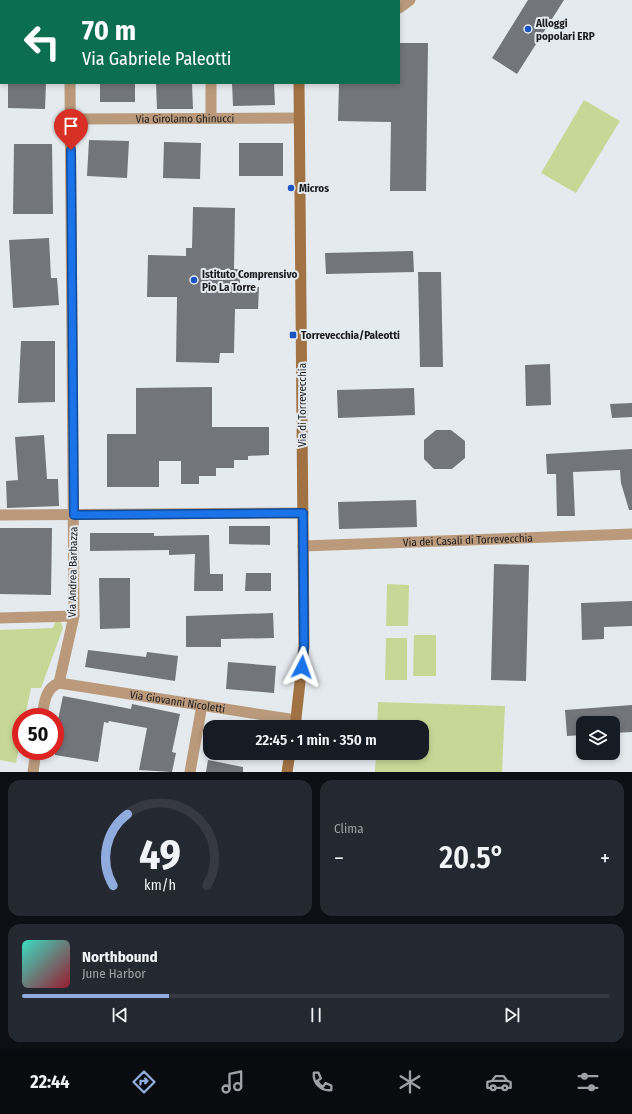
<!DOCTYPE html>
<html lang="it">
<meta charset="utf-8">
<style>
:root{--surface:#171b24;--page:#242831;--text:#f1f3f6;--muted:#9ea1a6;--line:#363941;--accent:#90acde}
body{margin:0;font-family:"Fira Sans Condensed",sans-serif;background:var(--page);color:var(--text);height:100vh;display:flex;flex-direction:column;font-size:15px;white-space:nowrap}
*{box-sizing:border-box;margin:0}
p{font-size:13px;color:var(--muted)}
.icon{flex:none;width:22px;height:22px;fill:none;stroke:currentColor;stroke-width:2;stroke-linecap:round;stroke-linejoin:round}
.map{position:relative;height:772px;overflow:hidden}
.panel{display:flex;flex-direction:column;gap:8px;padding:8px;background:#0d0f14;flex:1}
.panel>*{flex:none}
.banner{position:absolute;left:0px;top:0px;width:400px;height:84px;box-shadow:0 2px 6px #0003;background:#0b6e4f;color:#fff;overflow:hidden}
.tools{position:absolute;left:576px;top:716px;display:grid;gap:8px}
.tools a{display:grid;place-items:center;width:44px;height:44px;border-radius:8px;background:var(--surface);box-shadow:0 2px 6px #0003;font-size:20px}
.speed{position:absolute;left:12px;top:708px;display:flex;gap:8px;font-size:20px;font-weight:700;text-align:center}
.speed>*{display:grid;place-content:center;width:52px;height:52px;border-radius:50%;background:var(--surface);box-shadow:0 2px 6px #0003;line-height:1}
.speed .limit{border:6px solid #d22;background:#fff;color:#111}
.pin{position:absolute;display:grid;place-items:center;width:34px;height:34px;color:#fff;margin:-41px -17px;border-radius:50% 50% 50% 0;rotate:-45deg;box-shadow:0 0 4px #0007}
.pin .icon{rotate:45deg}
.me{position:absolute;width:44px;margin:-22px;rotate:4deg;stroke-linejoin:round;filter:drop-shadow(0 0 3px #0008)}
.turn{display:flex;align-items:center;gap:14px;height:84px;padding:0 16px;font-size:18px}
.turn .icon{width:52px;height:52px;stroke-width:2.5}
.turn b{display:block;font-size:28px;line-height:34px}
.big{font-size:30px;font-weight:600;line-height:1.1}
.panel .widget{flex:1;display:flex;flex-direction:column;justify-content:center;gap:6px;min-width:0;padding:0 14px;border-radius:12px;background:var(--page)}
.panel .dial{align-items:center;gap:0}
.dial svg{height:104px;overflow:visible;fill:none;stroke:var(--line);stroke-width:7;stroke-linecap:round;text-anchor:middle}
.dial text{fill:var(--text);stroke:none}
.song{display:flex;align-items:center;gap:12px}
.cover{width:48px;height:48px;border-radius:6px;background:linear-gradient(135deg,hsl(170 70% 55%),hsl(350 70% 35%))}
.played{height:4px;border-radius:2px;background:linear-gradient(90deg,var(--accent) 25%,var(--line) 25%)}
.keys{display:flex;justify-content:space-around;direction:ltr}
.heat{display:flex;justify-content:space-between;align-items:center;font-size:22px;direction:ltr}
.panel .tiles{flex:1;display:grid;gap:8px;grid-template-columns:1fr 1fr}
.widget:last-child{grid-column:span 2}
.trip{position:absolute;left:203px;top:720px;width:226px;height:40px;border-radius:12px;background:var(--surface);box-shadow:0 2px 6px #0003;font-weight:600;line-height:40px;text-align:center}
.tabs{display:flex;height:64px;justify-content:space-around;align-items:center;background:#090b0e;color:var(--muted)}
.tabs .icon{width:28px;height:28px}
.tabs .active{color:var(--accent)}
.tabs b{font-size:18px;color:var(--text)}
.map>svg:first-child{display:block}
.green{fill:#c7d896}
.building{fill:#72757a}
.lines{fill:none;stroke-linecap:round;stroke-linejoin:round}
.minor{stroke:#ba9a7b;stroke-width:11}
.secondary{stroke:#a17243;stroke-width:11}
.route-casing{stroke:#114b97;stroke-width:10}
.route{stroke:#1a73e8;stroke-width:7}
.poi-dot{fill:#1a55c1;stroke:#e5eaef;stroke-width:1.5}
.labels{text-anchor:middle;dominant-baseline:central;stroke-width:4;stroke-linejoin:round;paint-order:stroke}
.poi-label{font-size:11px;font-weight:bold;fill:#1b1c1e;stroke:#e5eaef;text-anchor:start}
.street-label{font-size:11px;fill:#1b1c1e;stroke:#e5eaef}
</style>
<div class="map">
<svg width="632" height="772" viewBox="0 0 632 772">
<rect width="100%" height="100%" fill="#e5eaef"/>
<!-- green -->
<path class="green" d="M584 100 620 121 576 193 541 173Z
M387 584 409 585 408 626H386Z
M56 619 60 620 63 628 41 688H31L25 717H21V739L16 763 0 760V630L53 628Z
M414 635H436V676H413Z
M386 638H407V680H385Z
M378 702 505 706 502 772H375L376 753H422V727H377Z"/>
<!-- building -->
<path class="building" d="M528 0H564L517 74 492 58Z
M399 43H428L426 191H390L391 122 338 121 339 83H399Z
M8 83H46L45 109 8 108Z
M100 83H135V102H100Z
M156 83H192L193 109H157Z
M232 83H274L275 105 233 106Z
M89 140 129 141 127 178 87 176Z
M164 142 201 143 200 179 163 178Z
M239 143H283V176H239Z
M14 144H52L53 214H13Z
M193 207 235 208 234 269H240V286L259 287 258 309H235L234 353H220L219 363 176 362 177 297H147L148 255 186 256V248H192Z
M49 238 51 278H57L59 305 13 308 9 240Z
M413 251 414 272 326 274 325 253Z
M418 272H441L443 367H420Z
M21 341H55V402L18 403Z
M550 364 551 405 526 406 525 365Z
M212 387V427H269V455L248 456V460H234V468H216V476H199V484H181V461H159V487H107V434H136V388Z
M414 388 415 415 338 418 337 390Z
M632 403V417L612 418 610 404Z
M436 430H451L465 441V458L452 469H434L424 459V440Z
M44 435 47 479H58L59 506 7 508 6 481 18 480 15 437Z
M632 449V510H629L621 483 620 470 573 472 575 516H557L556 474H547L546 454Z
M416 500 417 527 339 529 338 502Z
M229 526H270V545L229 544Z
M0 528H52L51 595 0 594Z
M90 533H154V536L209 535 210 574H223V591H194L195 554 169 555V550L90 551Z
M494 564 529 565 526 681 491 680Z
M246 573H271V591H245Z
M99 578H130V628L100 629Z
M632 601V626L604 627V639L582 640 581 603Z
M273 613 274 638 221 639V647H186V616Z
M88 650 146 657 147 652 178 656 175 681 85 667Z
M228 662 276 666 274 693 226 689Z
M63 696 131 709 132 704 180 714 172 752 176 753 172 772 139 770 147 728 109 721 108 723 104 722 98 762 55 755V734Z
M632 705V732L613 733V723H583V735L567 736 565 710Z
M208 760 243 767V772H206Z"/>
<g class="lines">
<!-- minor -->
<g class="minor">
<path d="M209 0V1"/>
<path d="M71 1V0"/>
<path d="M399 8 410 0"/>
<path d="M211 83V118"/>
<path id="s1" d="M70 119 299 118"/>
<path d="M0 515 303 513"/>
<path id="s2" d="M303 546 632 534"/>
<path d="M0 618 74 616"/>
<path id="s3" d="M59 683 296 720"/>
<path d="M42 717C44 704 45 688 59 683L74 616 70 83"/>
<path d="M33 772 36 751"/>
<path d="M190 772 202 705"/>
</g>
<!-- secondary -->
<path class="secondary" d="M298 0 299 1
M295 727 304 646 299 83
M287 772 290 753"/>
</g>
<g class="lines">
<!-- route casing -->
<g class="route-casing">
<path id="route" d="M71 150 74 515 303 513 304 646 302 667"/>
</g>
<!-- route -->
<use href="#route" class="route"/>
</g>
<!-- markers -->
<g class="poi-dot">
<circle cx="528" cy="29" r="4"/>
<circle cx="291" cy="188" r="4"/>
<circle cx="194" cy="280" r="4"/>
<rect x="289" y="331" width="8" height="8" rx="2"/>
</g>
<g class="labels">
<!-- poi labels -->
<g class="poi-label">
<text x="536" y="23">Alloggi<tspan x="536" dy="13">popolari ERP</tspan></text>
<text x="299" y="188">Micros</text>
<text x="202" y="274">Istituto Comprensivo<tspan x="202" dy="13">Pio La Torre</tspan></text>
<text x="301" y="335">Torrevecchia/Paleotti</text>
</g>
<!-- street labels -->
<g class="street-label">
<text stroke="none"><textPath href="#s1" startOffset="115">Via Girolamo Ghinucci</textPath></text>
<text transform="translate(302 405) rotate(-90)">Via di Torrevecchia</text>
<text stroke="none"><textPath href="#s2" startOffset="165">Via dei Casali di Torrevecchia</textPath></text>
<text transform="translate(73 572) rotate(-89)">Via Andrea Barbazza</text>
<text stroke="none"><textPath href="#s3" startOffset="120">Via Giovanni Nicoletti</textPath></text>
</g>
</g>
</svg>
<div class="tools">
<a><svg class="icon" aria-label="layers" viewBox="0 0 24 24"><path d="M12 4l9 5-9 5-9-5zM3 14l9 5 9-5"/></svg></a>
</div>
<div class="speed"><div class="limit">50</div></div>
<div class="pin" style="left:71px;top:150px;background:#d93025"><svg class="icon" aria-label="arrive" viewBox="0 0 24 24"><path d="M6 21V4h12l-3 4 3 4H6"/></svg></div>
<svg class="me" style="left:302px;top:667px" viewBox="-20 -20 40 40"><path d="M0-17L14 15 0 8-14 15z" fill="#1a73e8" stroke="#fff" stroke-width="4"/></svg>
<div class="trip">22:45 · 1 min · 350 m</div>
<div class="banner">
<div class="turn"><svg class="icon" aria-label="left" viewBox="0 0 24 24"><path d="M17 20v-9H6M10 6l-5 5 5 5"/></svg><div><b>70 m</b>Via Gabriele Paleotti</div></div>
</div>
</div>
<section class="panel">
<div class="tiles">
<div class="widget dial"><svg viewBox="0 0 100 80">
<path d="M14 69A42 42 0 1 1 86 69"/>
<path d="M14 69A42 42 0 0 1 25 14" stroke="#90acde"/>
<text x="50" y="56" font-size="32" font-weight="700">49</text>
<text x="50" y="72" font-size="11">km/h</text>
</svg></div>
<div class="widget"><p>Clima</p>
<div class="heat"><a>−</a><b class="big">20.5°</b><a>+</a></div>
</div>
<div class="widget">
<div class="song"><i class="cover"></i><div><b>Northbound</b><p>June Harbor</p></div></div>
<div class="played"></div>
<div class="keys"><svg class="icon" aria-label="previous" viewBox="0 0 24 24"><path d="M18 5L8 12l10 7zM5 5v14"/></svg><svg class="icon" aria-label="pause" viewBox="0 0 24 24"><path d="M8 5v14M16 5v14"/></svg><svg class="icon" aria-label="next" viewBox="0 0 24 24"><path d="M6 5l10 7-10 7zM19 5v14"/></svg></div>
</div>
</div>
</section>
<nav class="tabs">
<b>22:44</b>
<svg class="icon active" aria-label="directions" viewBox="0 0 24 24"><path d="M12 3l9 9-9 9-9-9zM9 14v-3h6M13 9l2 2-2 2"/></svg>
<svg class="icon" aria-label="music" viewBox="0 0 24 24"><path d="M9 18V5l10-2v13"/><circle cx="6" cy="18" r="3"/><circle cx="16" cy="16" r="3"/></svg>
<svg class="icon" aria-label="phone" viewBox="0 0 24 24"><path d="M5 4h4l2 5-3 2q2 4 5 5l2-3 5 2v4C11 20 4 13 5 4z"/></svg>
<svg class="icon" aria-label="climate" viewBox="0 0 24 24"><path d="M12 3v18M4 7l16 10M4 17L20 7"/></svg>
<svg class="icon" aria-label="car" viewBox="0 0 24 24"><path d="M5 17H2v-5l4-1 3-4h7l3 4 3 1v5h-3M9 17h6M6 11h13"/><circle cx="7" cy="17" r="2"/><circle cx="17" cy="17" r="2"/></svg>
<svg class="icon" aria-label="filters" viewBox="0 0 24 24"><path d="M4 7h16M4 17h16"/><circle cx="9" cy="7" r="2"/><circle cx="15" cy="17" r="2"/></svg>
</nav>
